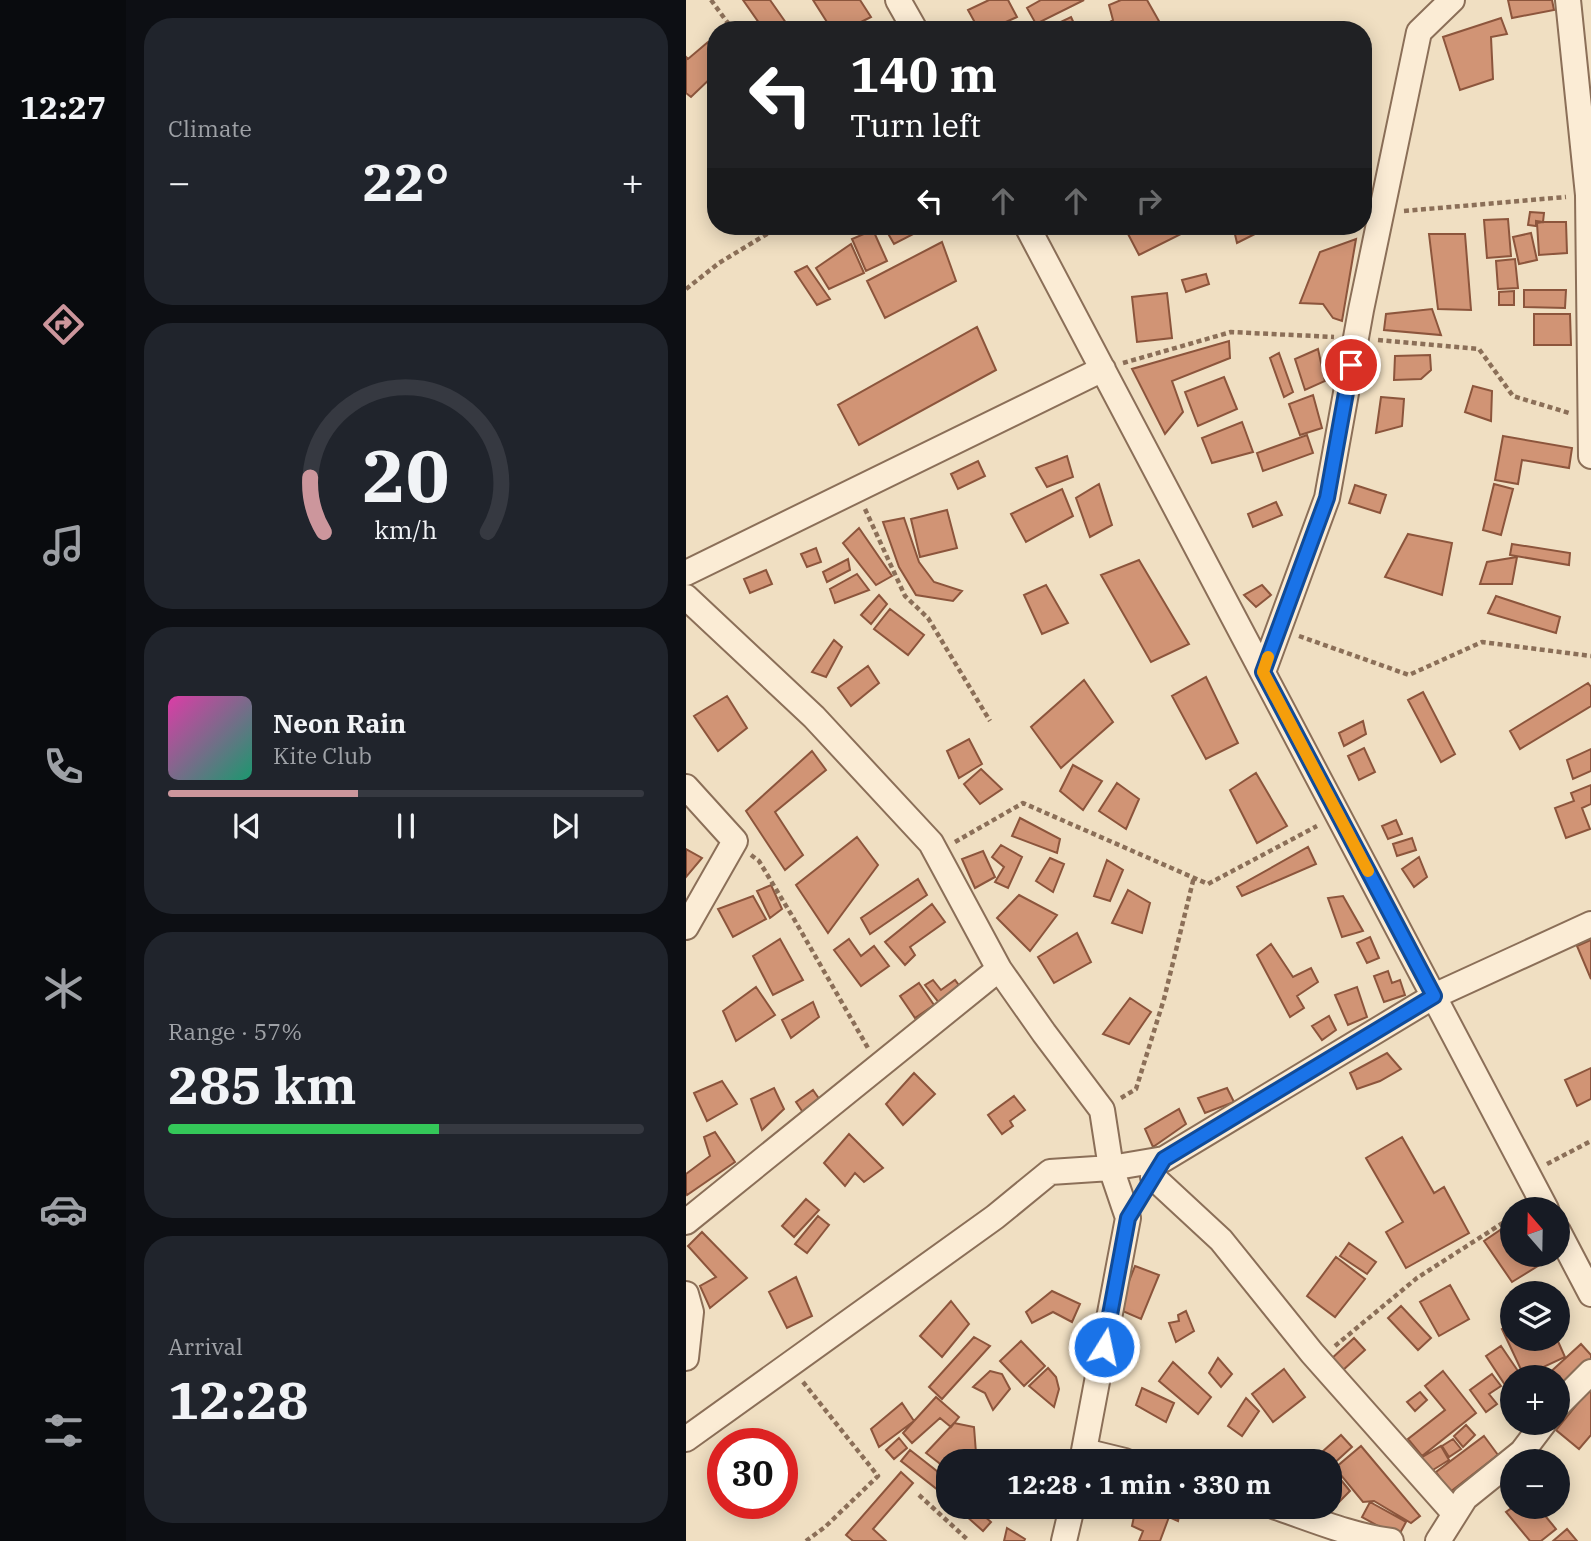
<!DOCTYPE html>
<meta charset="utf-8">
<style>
:root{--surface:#171b24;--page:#20242c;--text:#f1f3f6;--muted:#9ea1a6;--line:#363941;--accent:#cc969c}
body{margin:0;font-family:"IBM Plex Serif",serif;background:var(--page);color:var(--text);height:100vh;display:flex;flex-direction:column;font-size:26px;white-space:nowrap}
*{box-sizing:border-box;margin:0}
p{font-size:23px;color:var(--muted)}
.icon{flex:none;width:38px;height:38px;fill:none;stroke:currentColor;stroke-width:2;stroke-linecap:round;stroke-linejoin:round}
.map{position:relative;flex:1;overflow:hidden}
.drawer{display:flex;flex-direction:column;gap:18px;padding:18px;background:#0d0f14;width:560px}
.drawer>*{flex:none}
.banner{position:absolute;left:21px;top:21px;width:665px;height:214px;border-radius:28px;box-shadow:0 4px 18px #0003;background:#202124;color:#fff;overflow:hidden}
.needle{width:46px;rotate:340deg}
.controls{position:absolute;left:814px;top:1197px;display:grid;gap:14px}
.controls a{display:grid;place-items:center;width:70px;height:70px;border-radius:50%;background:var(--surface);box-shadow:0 4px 18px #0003;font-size:35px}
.speed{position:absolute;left:21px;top:1428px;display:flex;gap:14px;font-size:35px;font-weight:700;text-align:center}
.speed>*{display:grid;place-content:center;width:91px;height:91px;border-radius:50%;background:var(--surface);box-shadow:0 4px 18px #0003;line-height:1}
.speed .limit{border:10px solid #d22;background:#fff;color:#111}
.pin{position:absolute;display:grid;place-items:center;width:60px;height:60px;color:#fff;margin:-30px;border:4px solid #fff;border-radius:50%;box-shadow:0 2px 7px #0007}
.me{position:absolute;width:77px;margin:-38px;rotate:10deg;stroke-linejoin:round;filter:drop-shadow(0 0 5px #0008)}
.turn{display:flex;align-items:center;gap:24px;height:147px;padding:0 28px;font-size:32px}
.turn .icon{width:91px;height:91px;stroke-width:2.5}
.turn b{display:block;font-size:49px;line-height:60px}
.lanes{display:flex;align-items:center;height:66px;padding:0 28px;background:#0003;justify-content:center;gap:35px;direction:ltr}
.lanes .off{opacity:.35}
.big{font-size:52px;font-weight:800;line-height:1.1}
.drawer .widget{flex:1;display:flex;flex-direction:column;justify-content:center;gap:10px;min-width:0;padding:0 24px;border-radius:28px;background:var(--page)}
.drawer .dial{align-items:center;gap:0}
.dial svg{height:182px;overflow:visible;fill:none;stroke:var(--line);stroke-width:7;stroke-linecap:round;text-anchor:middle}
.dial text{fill:var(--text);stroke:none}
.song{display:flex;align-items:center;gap:21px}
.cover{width:84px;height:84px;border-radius:10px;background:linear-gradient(135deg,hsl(320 70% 55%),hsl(160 70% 35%))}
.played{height:7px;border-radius:4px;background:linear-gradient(90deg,var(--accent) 40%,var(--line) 40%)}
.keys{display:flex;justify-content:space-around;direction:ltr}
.heat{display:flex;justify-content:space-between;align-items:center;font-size:38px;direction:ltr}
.charge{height:10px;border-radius:5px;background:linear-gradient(90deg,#34c759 57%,var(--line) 0)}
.trip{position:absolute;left:250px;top:1449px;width:406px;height:70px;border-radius:28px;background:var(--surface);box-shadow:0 4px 18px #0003;font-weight:800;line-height:70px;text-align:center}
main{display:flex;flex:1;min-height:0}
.tabs{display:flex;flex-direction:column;width:126px;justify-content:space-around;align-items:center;background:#090b0e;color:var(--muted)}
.tabs .icon{width:49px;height:49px}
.tabs .current{color:var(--accent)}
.tabs b{font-size:32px;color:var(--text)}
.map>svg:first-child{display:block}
.building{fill:#d19475;stroke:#8c553c;stroke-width:2}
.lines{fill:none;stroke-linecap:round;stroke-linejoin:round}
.street-casing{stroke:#8b6f58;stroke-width:28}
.path{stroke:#8b6f58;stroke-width:4.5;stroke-dasharray:5 3.5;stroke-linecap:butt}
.street{stroke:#fbecd5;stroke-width:24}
.route-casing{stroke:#114b97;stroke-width:18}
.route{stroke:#1a73e8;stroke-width:12}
.slow{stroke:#f59e0b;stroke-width:12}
</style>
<main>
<nav class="tabs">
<b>12:27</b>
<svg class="icon current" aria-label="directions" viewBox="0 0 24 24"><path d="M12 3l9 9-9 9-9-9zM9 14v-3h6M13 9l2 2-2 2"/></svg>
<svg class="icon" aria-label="music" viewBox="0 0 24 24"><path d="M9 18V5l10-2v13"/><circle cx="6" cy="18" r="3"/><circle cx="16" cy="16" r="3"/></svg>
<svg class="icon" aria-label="phone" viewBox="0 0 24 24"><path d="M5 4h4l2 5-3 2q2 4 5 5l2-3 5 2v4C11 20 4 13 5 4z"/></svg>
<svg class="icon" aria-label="climate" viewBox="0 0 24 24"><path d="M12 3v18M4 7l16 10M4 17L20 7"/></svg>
<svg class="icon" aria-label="car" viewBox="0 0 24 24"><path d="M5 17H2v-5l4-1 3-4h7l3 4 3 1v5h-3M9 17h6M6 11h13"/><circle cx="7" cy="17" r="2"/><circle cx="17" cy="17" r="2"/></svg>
<svg class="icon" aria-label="filters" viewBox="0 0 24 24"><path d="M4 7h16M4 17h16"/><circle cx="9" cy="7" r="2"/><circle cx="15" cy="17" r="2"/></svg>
</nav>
<section class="drawer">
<div class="widget"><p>Climate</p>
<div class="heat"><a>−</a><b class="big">22°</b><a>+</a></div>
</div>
<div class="widget dial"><svg viewBox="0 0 100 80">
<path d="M14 69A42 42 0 1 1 86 69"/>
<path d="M14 69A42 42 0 0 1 8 45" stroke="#cc969c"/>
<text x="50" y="56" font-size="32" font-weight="700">20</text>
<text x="50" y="72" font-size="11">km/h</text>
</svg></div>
<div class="widget">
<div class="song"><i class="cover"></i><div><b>Neon Rain</b><p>Kite Club</p></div></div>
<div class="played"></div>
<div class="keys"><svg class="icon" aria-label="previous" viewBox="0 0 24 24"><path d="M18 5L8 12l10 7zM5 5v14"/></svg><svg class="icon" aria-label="pause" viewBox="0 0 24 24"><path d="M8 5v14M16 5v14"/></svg><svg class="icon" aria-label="next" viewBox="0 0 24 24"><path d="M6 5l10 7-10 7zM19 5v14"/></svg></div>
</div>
<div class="widget"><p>Range · 57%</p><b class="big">285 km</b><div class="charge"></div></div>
<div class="widget"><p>Arrival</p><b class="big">12:28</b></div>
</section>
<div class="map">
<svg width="905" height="1541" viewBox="0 0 905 1541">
<rect width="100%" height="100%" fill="#f0dfc2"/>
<!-- building -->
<path class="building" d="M57 0H84L105 30H78Z
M127 0H174L185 17 159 30H146Z
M303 0H322L331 17 302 30H293L282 10Z
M355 0H398L350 24 341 8Z
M435 0H461L478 30H410L427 20 423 5Z
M822 0H866L868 10 826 18Z
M385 17 391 30H365L364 27Z
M815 18 821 34 805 37 807 79 774 90 757 37Z
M22 42 30 55V73L5 97 0 93V57L2 59Z
M844 212 858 213 857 222 850 221V226L842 225Z
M822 219 825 256 801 258 798 220Z
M857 222H880L881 253 853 255 851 223Z
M209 226H237L239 228 208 244 200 230Z
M457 226H505L507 228 453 255 441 232Z
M547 226H582L583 227 551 243Z
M187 230 201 261 180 271 166 239Z
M845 233 851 260 833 264 827 237Z
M743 234H779L785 310 752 309Z
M670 239 656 321 647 318 637 304 614 303 634 252Z
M256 242 270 281 199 318 181 281Z
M165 244 178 273 143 289 130 268Z
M829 259 832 288 812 289 810 261Z
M121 266 144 299 131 305 109 272Z
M520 274 523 284 500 292 496 280Z
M838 290H880L879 308 838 307Z
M828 291V305H813V292Z
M481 293 486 338 451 342 446 297Z
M746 309 755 335 698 330 700 314Z
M848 314H884L885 345H848Z
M291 327 310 370 173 445 152 405Z
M543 341 544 358 486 381 497 412 479 434 446 369Z
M632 349 639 381 619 390 609 359Z
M593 353 607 392 598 397 584 358Z
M744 355 745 370 735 379 708 380 709 356Z
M538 377 551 409 512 426 499 392Z
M787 386 806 391 805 421 779 412Z
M627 395 636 428 614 435 603 404Z
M695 397 718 399 716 426 690 433Z
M556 422 567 452 526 463 516 438Z
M621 435 627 453 577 471 571 453Z
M817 436 886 448 883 468 836 460 832 484 809 480Z
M381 456 387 477 361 487 350 468Z
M292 461 299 476 272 489 265 474Z
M413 484 426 525 404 537 390 498Z
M808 484 827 489 815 535 797 530Z
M669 485 700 495 694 513 663 503Z
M376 489 387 516 340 542 325 514Z
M590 502 596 515 567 527 562 514Z
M261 510 271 548 234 557 225 519Z
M218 518 233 562 248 582 276 591 267 601 230 595 213 567 197 522Z
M173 528 206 576 190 585 157 543Z
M722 534 766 543 756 595 699 577Z
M826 544 884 553 883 565 824 555Z
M130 548 135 562 121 567 115 554Z
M831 557 826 584H794L801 562Z
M162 559 164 570 141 582 137 572Z
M453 560 503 644 465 662 415 575Z
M80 570 86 584 64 593 58 579Z
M171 574 183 590 149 603 144 589Z
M360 585 382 623 356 634 338 595Z
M576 585 585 595 570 607 558 595Z
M193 595 201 604 185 624 175 615Z
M810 596 874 617 870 633 802 613Z
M204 609 238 635 222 655 188 629Z
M148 640 156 647 140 677 126 672Z
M182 666 193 683 165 706 152 688Z
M520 677 552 743 520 759 486 696Z
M398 680 427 722 375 768 345 727Z
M902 683 905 687V706L834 749 824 731Z
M737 692 769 754 755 762 722 700Z
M41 696 61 728 32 751 8 716Z
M677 721 680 734 658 746 653 733Z
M283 739 296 764 273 778 261 751Z
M678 748 689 772 673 780 662 756Z
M905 749V771L887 779 881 760Z
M126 751 140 770 89 812 117 855 99 870 60 811Z
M387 765 416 781 397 810 374 791Z
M295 769 316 789 294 804 278 784Z
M570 773 601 826 571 843 544 790Z
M431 783 453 799 440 829 413 811Z
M905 785V804L896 808 904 829 880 838 869 808 888 801 885 793Z
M334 818 374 839 371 853 326 836Z
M710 820 716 834 702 839 696 826Z
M171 837 192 865 142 933 110 885Z
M726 838 730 850 711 856 707 844Z
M315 845 336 857 322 888 309 882 318 867 306 857Z
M622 847 630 864 556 896 551 887Z
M0 849 16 858 0 877Z
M297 851 309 877 289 888 276 859Z
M733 857 741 877 728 887 716 869Z
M364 858 378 864 367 892 350 881Z
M421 860 437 870 424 901 408 896Z
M232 879 241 895 184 934 175 918Z
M85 885 96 909 84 918 71 891Z
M442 890 464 903 456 933 426 923Z
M333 895 371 915 344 951 311 918Z
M67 896 80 919 47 937 32 909Z
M657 896 677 931 656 937 642 898Z
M246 904 259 922 224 947 229 955 219 965 199 942Z
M391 933 405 962 368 983 352 957Z
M684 937 693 958 681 963 671 943Z
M94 939 117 980 87 995 67 956Z
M163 939 175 956 188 946 203 966 175 986 148 950Z
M905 940V979L891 946Z
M585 944 607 977 625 968 632 982 611 996 618 1008 604 1017 571 955Z
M702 971 706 983 714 980 719 995 698 1002 688 976Z
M247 980 255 990 269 980 275 988 254 1004 239 985Z
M233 983 248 1005 229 1018 214 996Z
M70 987 89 1015 50 1041 37 1011Z
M671 987 681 1017 662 1025 649 995Z
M444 998 465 1012 443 1044 417 1034Z
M127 1002 133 1017 105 1038 96 1020Z
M643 1016 650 1030 636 1040 626 1026Z
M701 1053 715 1069 694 1081 671 1089 664 1073Z
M905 1068V1099L891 1106 879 1080Z
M228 1073 249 1094 217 1125 200 1104Z
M36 1081 51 1104 21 1121 8 1093Z
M88 1088 98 1109 76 1130 65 1099Z
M541 1088 548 1102 519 1113 512 1098Z
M127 1090 136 1103 118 1114 110 1102Z
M328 1096 339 1110 324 1121 327 1126 316 1134 302 1115Z
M493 1109 500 1124 467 1147 459 1129Z
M29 1132 49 1162 1 1195 0 1193V1174L24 1156 18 1137Z
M163 1134 197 1168 178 1182 169 1173 159 1186 138 1163Z
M716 1137 748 1193 758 1187 783 1233 720 1268 700 1232 717 1222 680 1158Z
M120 1199 133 1210 108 1237 96 1226Z
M132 1216 143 1225 121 1253 109 1244Z
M826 1222V1255H856L860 1261 826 1282 798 1241Z
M16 1232 61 1278 24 1308 14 1286 30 1277 2 1246Z
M663 1243 690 1262 681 1274 654 1256Z
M650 1257 679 1279 649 1317 621 1296Z
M449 1266 473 1275 455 1319 432 1309Z
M110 1277 126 1316 101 1328 83 1292Z
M764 1285 783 1319 753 1336 734 1302Z
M366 1291 394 1304 386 1322 367 1312 346 1323 340 1312Z
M265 1301 283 1324 256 1357 234 1336Z
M715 1306 745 1338 732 1350 702 1318Z
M500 1311 508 1331 490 1342 483 1323 493 1321 492 1315Z
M826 1325V1339H871L879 1357 838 1376 816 1329Z
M288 1337 304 1346 256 1399 243 1387Z
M668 1338 679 1350 656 1371 645 1359Z
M335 1341 359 1366 338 1386 314 1361Z
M895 1344 905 1355V1368L872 1399V1377H859Z
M815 1346 836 1377H826V1389L823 1391 800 1356Z
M532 1358 546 1374 535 1387 523 1373Z
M487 1362 525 1397 512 1414 473 1381Z
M362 1368 370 1377 373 1389 368 1407 343 1386Z
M598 1369 619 1397 587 1422 566 1394Z
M304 1371 316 1374 324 1389 307 1410 299 1393 287 1387Z
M757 1371 790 1413 736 1456 722 1439 759 1410 739 1386Z
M806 1374 815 1386 803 1394 811 1404 800 1412 784 1390Z
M905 1387V1435L893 1449 870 1430Z
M456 1388 488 1403 480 1422 450 1405Z
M734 1392 741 1400 729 1411 721 1402Z
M250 1397 273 1417 265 1427 254 1418 226 1443 217 1433Z
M560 1398 573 1411 556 1436 542 1426Z
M216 1403 228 1421 193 1447 185 1429Z
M268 1423 288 1427 290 1453 282 1461H262V1474L253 1463 240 1453Z
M780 1425 789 1435 777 1447 768 1436Z
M655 1435 666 1447 644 1467V1461H626Z
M798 1436 812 1455 764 1492 750 1472Z
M213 1438 221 1448 208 1459 200 1450Z
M767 1439 775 1449 763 1457 756 1446Z
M675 1446 734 1516 725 1523 688 1501 677 1502 649 1468Z
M755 1446 763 1460 742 1473 733 1459Z
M224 1450 261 1479 252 1490 215 1461Z
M346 1450 361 1452 360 1461H344Z
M215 1472 227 1483 187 1529 200 1541H167L160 1535Z
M655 1480 664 1491 647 1508 644 1505V1491Z
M684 1502 720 1522 712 1537 676 1517Z
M270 1507H288L305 1522 297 1531Z
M450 1507H495L492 1521 483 1517 474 1541H453L457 1531 446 1526Z
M827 1507H852L870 1529 855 1541H844L820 1512Z
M321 1528 339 1539 338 1541H318Z
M881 1529 891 1541H867Z"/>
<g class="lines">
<!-- street casing -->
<g class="street-casing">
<path id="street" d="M212 0 229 30
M882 0 902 195 905 456
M341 226 860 1209
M0 573 417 369
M0 597 128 717 245 843 313 969 358 1033 416 1110 425 1168 478 1159 748 996 905 924
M577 672 641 498 675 310 733 32 766 0
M0 787 49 841 0 927
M467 1177 535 1240 626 1353 769 1514
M0 1222 313 969
M872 1231 905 1294
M0 1294 5 1312 0 1358
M872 1405 905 1372
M0 1439 309 1217 364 1172 425 1168 442 1218 396 1461
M398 1451 439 1461
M590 1507C628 1520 666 1536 705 1541
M378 1541 386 1507
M752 1541 779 1498 836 1452 858 1423"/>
</g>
<!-- path -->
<path class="path" d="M25 0 47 30
M718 211 880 197
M370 233 383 226
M0 289 33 263 94 226
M692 340 793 349 827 396 883 413
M437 363 545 332 648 337
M179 509 219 596 242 618 304 721
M613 636 723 675 796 642 905 656
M269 842 337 803 522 884 631 826
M65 855 73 861 108 919 182 1048
M435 1098 450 1089 478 999 508 877
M861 1164 905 1141
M649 1346 731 1278 826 1217
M117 1382 192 1476 139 1527 120 1541
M233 1495 283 1541"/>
<!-- street -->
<use href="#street" class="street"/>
</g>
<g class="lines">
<!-- route casing -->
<g class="route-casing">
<path id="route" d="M418 1347 442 1218 478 1159 748 996 577 672 641 498 665 365"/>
</g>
<!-- route -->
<use href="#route" class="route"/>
<!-- slow -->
<path class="slow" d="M582 657 577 672 682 871"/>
</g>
</svg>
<div class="controls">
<a><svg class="needle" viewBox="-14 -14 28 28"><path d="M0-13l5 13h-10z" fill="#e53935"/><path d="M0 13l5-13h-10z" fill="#9ea1a6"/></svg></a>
<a><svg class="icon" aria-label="layers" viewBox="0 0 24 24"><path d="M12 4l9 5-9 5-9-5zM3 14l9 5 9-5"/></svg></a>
<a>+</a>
<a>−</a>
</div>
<div class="speed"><div class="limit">30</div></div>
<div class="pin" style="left:665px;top:365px;background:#d93025"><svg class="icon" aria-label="arrive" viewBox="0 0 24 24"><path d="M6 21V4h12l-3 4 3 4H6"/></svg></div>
<svg class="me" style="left:418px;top:1347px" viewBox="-20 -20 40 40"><circle r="17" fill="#1a73e8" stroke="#fff" stroke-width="3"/><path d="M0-11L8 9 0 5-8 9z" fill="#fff"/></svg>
<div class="trip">12:28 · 1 min · 330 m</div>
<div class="banner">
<div class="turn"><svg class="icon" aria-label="left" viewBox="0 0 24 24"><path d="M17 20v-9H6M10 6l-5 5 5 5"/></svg><div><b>140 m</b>Turn left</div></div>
<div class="lanes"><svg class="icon" aria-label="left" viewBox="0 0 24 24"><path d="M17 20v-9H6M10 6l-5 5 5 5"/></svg><svg class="icon off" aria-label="ahead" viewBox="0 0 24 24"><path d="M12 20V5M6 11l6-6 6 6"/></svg><svg class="icon off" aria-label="ahead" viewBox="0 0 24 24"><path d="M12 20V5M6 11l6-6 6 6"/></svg><svg class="icon off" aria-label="right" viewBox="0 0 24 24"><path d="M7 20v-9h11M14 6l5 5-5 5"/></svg></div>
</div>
</div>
</main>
